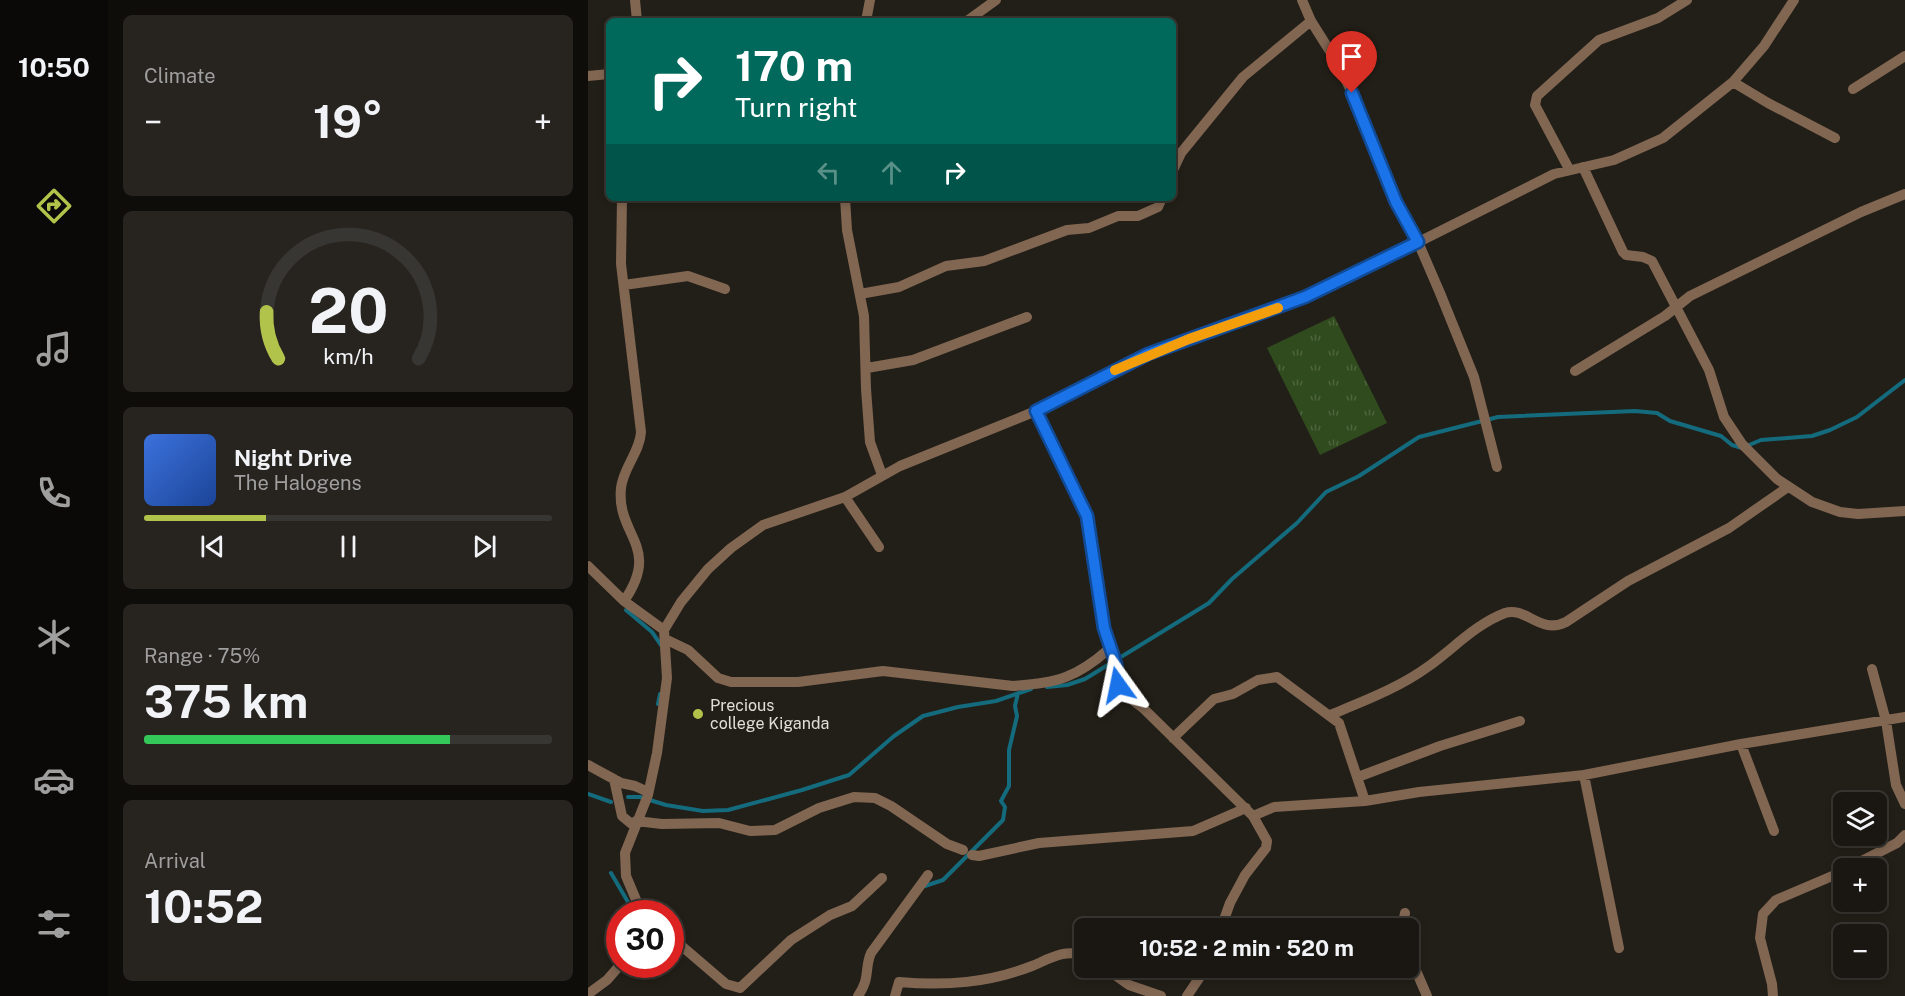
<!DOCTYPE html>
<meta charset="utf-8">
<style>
:root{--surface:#1a1712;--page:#272420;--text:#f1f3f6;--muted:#9f9f9f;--line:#383632;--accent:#b2c34c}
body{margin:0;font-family:"Public Sans",sans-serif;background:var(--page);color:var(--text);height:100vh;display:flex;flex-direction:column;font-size:22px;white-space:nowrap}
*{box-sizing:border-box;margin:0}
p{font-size:20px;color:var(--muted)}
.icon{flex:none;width:33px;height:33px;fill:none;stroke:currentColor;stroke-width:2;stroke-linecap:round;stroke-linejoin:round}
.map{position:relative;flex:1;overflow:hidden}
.panel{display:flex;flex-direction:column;gap:15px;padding:15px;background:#0e0d0a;width:480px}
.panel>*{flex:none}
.banner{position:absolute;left:18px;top:18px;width:570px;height:183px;border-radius:9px;box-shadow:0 3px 9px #0003,0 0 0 2px var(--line);background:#00695c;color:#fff;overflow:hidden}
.buttons{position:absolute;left:1245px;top:792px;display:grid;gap:12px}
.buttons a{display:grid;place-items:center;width:54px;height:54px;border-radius:9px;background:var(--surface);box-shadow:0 3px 9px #0003,0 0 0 2px var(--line);font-size:30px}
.speed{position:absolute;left:18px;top:900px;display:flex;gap:12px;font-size:30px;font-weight:700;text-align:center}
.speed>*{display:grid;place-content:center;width:78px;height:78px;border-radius:50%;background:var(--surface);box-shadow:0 3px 9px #0003,0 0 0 2px var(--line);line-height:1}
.speed .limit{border:9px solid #d22;background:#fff;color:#111}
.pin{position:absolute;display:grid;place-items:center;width:51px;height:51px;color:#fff;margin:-62px -26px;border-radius:50% 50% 50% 0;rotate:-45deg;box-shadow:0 0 6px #0007}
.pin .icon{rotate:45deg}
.me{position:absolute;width:66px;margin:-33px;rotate:348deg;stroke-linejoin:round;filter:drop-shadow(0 0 4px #0008)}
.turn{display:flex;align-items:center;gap:21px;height:126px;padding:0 30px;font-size:27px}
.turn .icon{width:78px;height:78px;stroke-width:2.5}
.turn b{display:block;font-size:42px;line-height:51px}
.lanes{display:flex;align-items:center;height:57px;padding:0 30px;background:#0003;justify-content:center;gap:30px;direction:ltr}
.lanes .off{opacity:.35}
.big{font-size:45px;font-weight:700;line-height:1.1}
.panel .card{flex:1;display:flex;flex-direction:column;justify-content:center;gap:9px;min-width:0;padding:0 21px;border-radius:9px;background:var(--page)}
.panel .dial{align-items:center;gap:0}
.dial svg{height:156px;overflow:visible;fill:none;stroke:var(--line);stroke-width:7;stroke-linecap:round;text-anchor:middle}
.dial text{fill:var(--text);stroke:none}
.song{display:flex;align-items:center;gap:18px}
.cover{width:72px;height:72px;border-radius:9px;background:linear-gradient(135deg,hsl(220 70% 55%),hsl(220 70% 35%))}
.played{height:6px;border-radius:3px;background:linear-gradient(90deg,var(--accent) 30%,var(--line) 30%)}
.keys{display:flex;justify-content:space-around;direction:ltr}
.heat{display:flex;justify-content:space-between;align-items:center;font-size:33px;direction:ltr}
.charge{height:9px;border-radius:4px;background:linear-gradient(90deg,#34c759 75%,var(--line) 0)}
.trip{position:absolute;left:486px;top:918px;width:345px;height:60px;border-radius:9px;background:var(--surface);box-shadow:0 3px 9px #0003,0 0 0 2px var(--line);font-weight:700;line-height:60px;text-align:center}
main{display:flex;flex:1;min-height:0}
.menu{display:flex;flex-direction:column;width:108px;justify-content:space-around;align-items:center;background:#0a0907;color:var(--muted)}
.menu .icon{width:42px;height:42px}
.menu .active{color:var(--accent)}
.menu b{font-size:27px;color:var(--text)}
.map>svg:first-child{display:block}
.park{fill:url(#park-tufts)}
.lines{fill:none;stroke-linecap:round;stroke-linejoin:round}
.stream{stroke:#146b7d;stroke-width:4}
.minor{stroke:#816652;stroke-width:10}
.route-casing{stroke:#114b97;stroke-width:15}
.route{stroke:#1a73e8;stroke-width:10}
.slow{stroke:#f59e0b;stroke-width:10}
.poi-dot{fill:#b2c34c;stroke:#221f18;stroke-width:2}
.labels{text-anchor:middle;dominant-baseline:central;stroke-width:6;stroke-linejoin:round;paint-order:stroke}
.poi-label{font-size:16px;fill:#e1dfda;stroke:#221f18;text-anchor:start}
</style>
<main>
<nav class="menu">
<b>10:50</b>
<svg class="icon active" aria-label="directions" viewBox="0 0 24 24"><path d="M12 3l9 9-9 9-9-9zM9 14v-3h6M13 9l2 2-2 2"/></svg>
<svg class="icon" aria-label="music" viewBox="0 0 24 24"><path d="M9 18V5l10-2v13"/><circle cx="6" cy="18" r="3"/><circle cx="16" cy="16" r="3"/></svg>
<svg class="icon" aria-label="phone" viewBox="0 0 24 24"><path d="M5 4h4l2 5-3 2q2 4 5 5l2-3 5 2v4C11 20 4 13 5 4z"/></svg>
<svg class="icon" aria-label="climate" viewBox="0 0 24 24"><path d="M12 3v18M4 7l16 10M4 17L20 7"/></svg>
<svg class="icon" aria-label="car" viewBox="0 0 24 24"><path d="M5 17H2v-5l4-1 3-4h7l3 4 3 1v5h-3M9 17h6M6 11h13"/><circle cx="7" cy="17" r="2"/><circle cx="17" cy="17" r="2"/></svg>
<svg class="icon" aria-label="filters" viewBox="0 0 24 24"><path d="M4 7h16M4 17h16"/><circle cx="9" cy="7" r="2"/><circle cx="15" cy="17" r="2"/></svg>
</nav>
<section class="panel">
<div class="card"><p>Climate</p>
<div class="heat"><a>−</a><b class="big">19°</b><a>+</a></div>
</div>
<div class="card dial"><svg viewBox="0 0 100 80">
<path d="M14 69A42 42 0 1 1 86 69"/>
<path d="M14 69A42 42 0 0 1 8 45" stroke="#b2c34c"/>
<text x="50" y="56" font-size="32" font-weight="700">20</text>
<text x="50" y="72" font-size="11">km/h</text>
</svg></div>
<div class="card">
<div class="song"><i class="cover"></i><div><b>Night Drive</b><p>The Halogens</p></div></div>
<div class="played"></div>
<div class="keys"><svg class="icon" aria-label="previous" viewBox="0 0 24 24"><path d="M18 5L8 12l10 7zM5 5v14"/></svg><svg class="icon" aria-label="pause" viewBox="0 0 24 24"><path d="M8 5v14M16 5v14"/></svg><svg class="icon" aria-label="next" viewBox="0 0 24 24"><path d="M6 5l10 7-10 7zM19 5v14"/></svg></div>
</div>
<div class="card"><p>Range · 75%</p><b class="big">375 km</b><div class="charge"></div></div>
<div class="card"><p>Arrival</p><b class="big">10:52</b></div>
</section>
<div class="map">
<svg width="1317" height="996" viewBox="0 0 1317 996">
<defs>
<pattern id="park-tufts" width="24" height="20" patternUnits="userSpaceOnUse" patternTransform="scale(1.5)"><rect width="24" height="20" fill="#304b1d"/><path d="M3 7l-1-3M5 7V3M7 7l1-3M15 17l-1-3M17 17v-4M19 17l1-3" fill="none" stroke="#4e643d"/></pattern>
</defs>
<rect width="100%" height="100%" fill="#221f18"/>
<!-- park -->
<path class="park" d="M746 316 799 423 732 455 679 348Z"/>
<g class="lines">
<!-- stream -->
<path class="stream" d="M38 610 64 632 73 645
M459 687 479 685 497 679 621 603 644 579 709 523 738 492 771 476 831 437 910 417 1047 411 1069 413 1082 421 1133 436 1144 445 1154 448 1173 440 1224 436 1242 430 1269 417 1317 380
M70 704 72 694
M0 794 23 802
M40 797H52L78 805 115 811 140 810 214 790 261 775 306 736 335 716 370 707 408 701 443 689
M23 873 47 914
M337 886 355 880 415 820 417 807 413 801 421 786V750L429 716 427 706 430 693"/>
<!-- minor -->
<path class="minor" d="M47 0 49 21
M714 0 723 21 750 64 769 103 808 202 830 242 852 293 886 377 909 467
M278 21 282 0
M379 21 408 0
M0 76 21 74
M1145 82 1180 103 1247 138
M1265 89 1317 56
M995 167 1035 252 1038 255 1055 257 1064 261 1121 370 1136 417 1154 444 1189 479 1224 502 1252 512 1270 514 1317 511
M981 169 947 105 949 96 1011 40 1070 18 1099 0
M585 170 593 153 655 77 723 21
M34 198 33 264 53 432C52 452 35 468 33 488 28 536 74 546 36 601
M257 198 259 230 276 316 278 389 282 442 294 475
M36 285 100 276 137 289
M272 294 311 287 358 266 396 261 479 230 501 228 530 216H550L570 207 574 198
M279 368 325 360 439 317
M987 371 1077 316 1102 296 1273 212 1317 194
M448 411 499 516 516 628 534 692 555 708 665 816 686 807 777 801
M257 497 291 547
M0 566 36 601 76 630
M77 639 100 650 130 678 143 682H210L295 671 425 686C469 683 488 678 521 649
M1284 669 1298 721 1308 785 1317 804
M742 715C776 701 811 688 841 666 866 648 888 624 917 613 938 606 952 635 978 622L1040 581 1141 528 1200 487
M585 738 626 699 645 694 670 680 689 677 751 723 777 801 831 792 996 775 1153 744 1317 717
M1153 744 1186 831
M0 765 33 783 47 786 60 792
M996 775 1031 948
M770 777 852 746 932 721
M26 779 34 816 46 826
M48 821 74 824 131 823 162 831 187 830 231 808 266 797 287 798 303 806 359 844 375 850
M384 855 391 856 451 843 605 831 658 808
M1260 868 1309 843 1317 835
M54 914 38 876 37 853 60 795 69 753 79 678 76 630 93 602 120 569 143 548 175 525 257 497 312 466 448 411 559 354 656 321 741 287 966 174 1026 160 1075 138 1145 82 1176 46 1206 0
M633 928 642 903 657 875 678 848 679 841 665 816
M814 928 817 913
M82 936 138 984 152 988 203 940 242 915 264 906 294 878
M820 952 839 996
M517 968 541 985 573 996
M0 994 19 980 33 964
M270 996C283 977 276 969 283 953L340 875
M307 996 311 982C358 986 400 983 444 966 461 959 478 948 496 956
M599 996 618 968
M1185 996 1184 984 1172 938 1175 914 1188 900 1256 871"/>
</g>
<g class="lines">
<!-- route casing -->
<g class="route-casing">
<path id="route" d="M530 685 528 664 516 628 499 516 448 411 560 354 717 297 830 242 808 202 764 93"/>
</g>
<!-- route -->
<use href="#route" class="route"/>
<!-- slow -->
<path class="slow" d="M527 370 601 339 690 308"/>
</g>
<!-- markers -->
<circle class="poi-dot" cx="110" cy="714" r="6"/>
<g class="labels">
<!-- poi labels -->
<g class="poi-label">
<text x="122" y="705">Precious<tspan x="122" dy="18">college Kiganda</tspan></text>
</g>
</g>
</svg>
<div class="buttons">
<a><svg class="icon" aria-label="layers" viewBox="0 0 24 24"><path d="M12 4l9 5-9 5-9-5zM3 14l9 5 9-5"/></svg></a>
<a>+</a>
<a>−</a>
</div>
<div class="speed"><div class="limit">30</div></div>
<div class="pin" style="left:764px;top:93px;background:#d93025"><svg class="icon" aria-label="arrive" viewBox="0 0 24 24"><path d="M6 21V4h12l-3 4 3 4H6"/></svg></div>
<svg class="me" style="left:530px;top:685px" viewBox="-20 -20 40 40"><path d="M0-17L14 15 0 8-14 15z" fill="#1a73e8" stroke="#fff" stroke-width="4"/></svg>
<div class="trip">10:52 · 2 min · 520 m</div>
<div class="banner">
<div class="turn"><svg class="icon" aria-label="right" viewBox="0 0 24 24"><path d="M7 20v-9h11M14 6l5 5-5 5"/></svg><div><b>170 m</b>Turn right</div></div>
<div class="lanes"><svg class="icon off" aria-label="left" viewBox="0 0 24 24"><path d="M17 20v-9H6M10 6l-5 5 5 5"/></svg><svg class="icon off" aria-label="ahead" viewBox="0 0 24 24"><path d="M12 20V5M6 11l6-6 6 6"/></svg><svg class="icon" aria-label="right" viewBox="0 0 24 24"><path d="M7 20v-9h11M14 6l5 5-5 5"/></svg></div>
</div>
</div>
</main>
